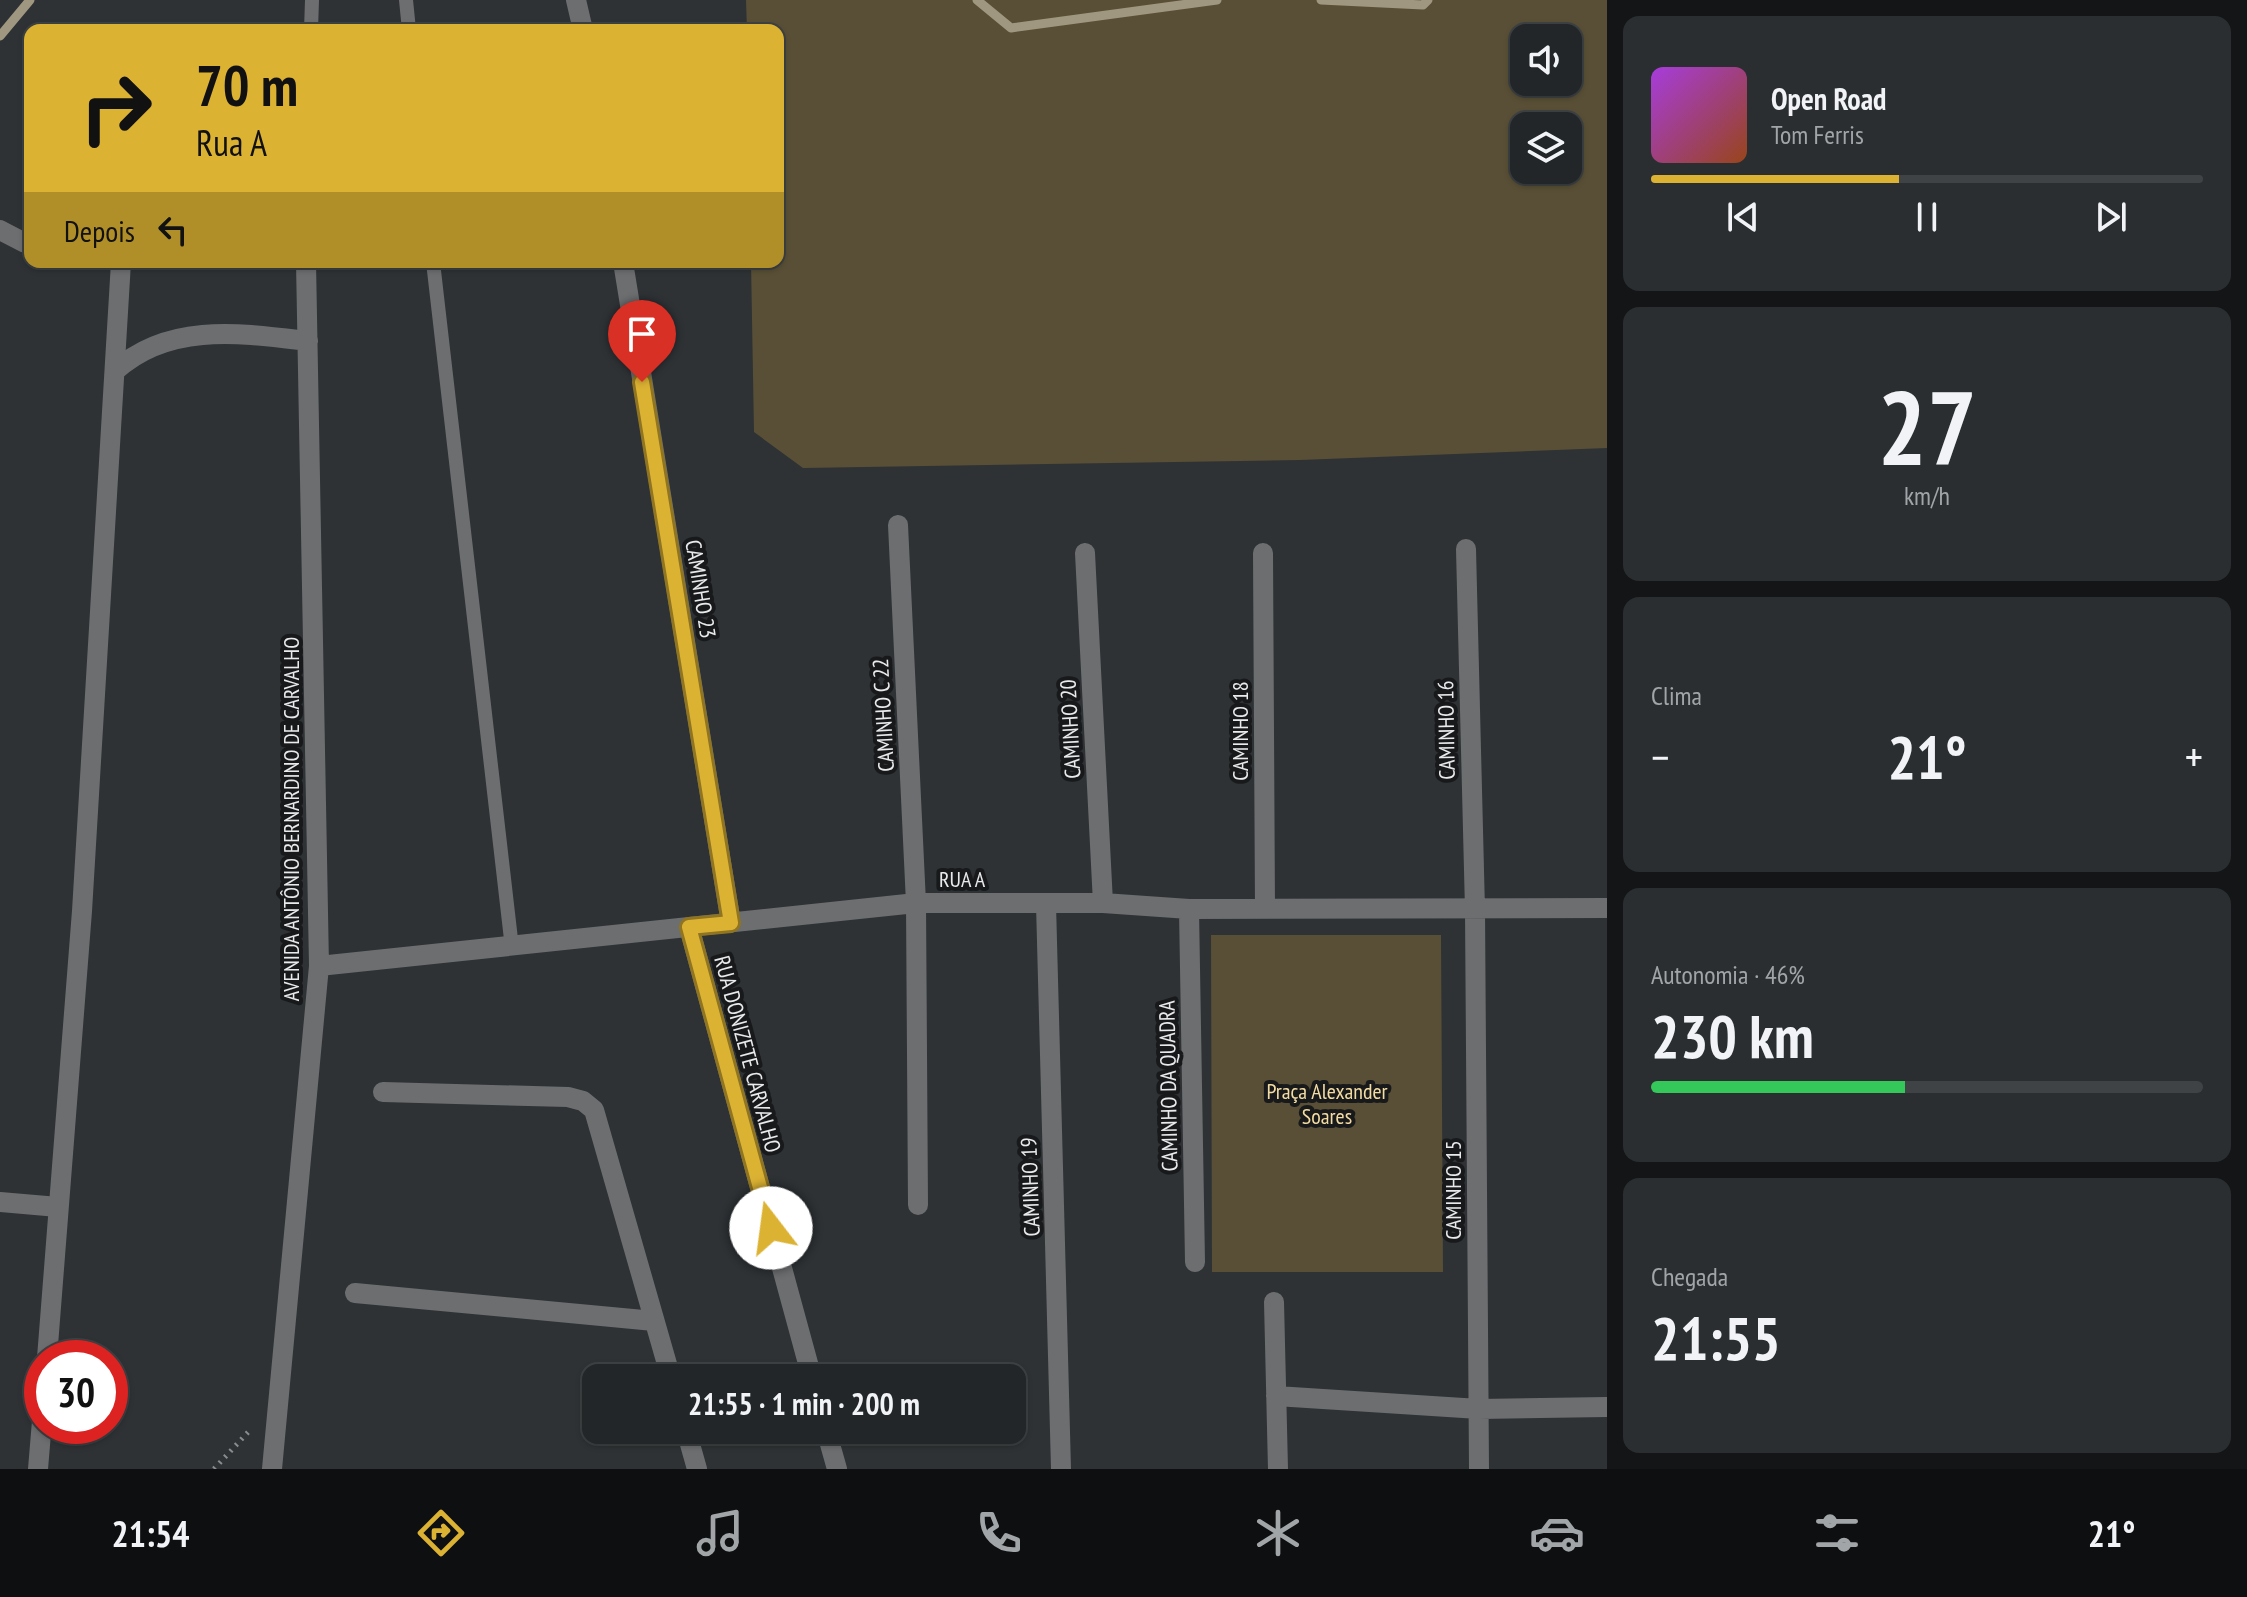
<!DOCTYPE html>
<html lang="pt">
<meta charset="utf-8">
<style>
:root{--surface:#222628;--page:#2a2e30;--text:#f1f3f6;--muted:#a2a5a8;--line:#3f4345;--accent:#dcb233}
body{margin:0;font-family:"PT Sans Narrow",sans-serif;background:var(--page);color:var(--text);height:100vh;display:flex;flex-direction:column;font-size:30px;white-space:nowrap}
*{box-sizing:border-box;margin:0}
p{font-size:26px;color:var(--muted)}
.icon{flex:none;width:44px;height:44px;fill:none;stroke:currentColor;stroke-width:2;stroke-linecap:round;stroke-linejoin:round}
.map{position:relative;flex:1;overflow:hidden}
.details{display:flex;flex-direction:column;gap:16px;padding:16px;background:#131516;width:640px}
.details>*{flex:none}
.guide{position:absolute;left:24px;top:24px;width:760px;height:244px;border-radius:16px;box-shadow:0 2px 6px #0004,0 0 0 2px var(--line);background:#dcb233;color:#111;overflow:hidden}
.tools{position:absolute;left:1510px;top:24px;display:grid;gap:16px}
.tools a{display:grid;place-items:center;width:72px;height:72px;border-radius:16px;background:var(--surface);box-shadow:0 2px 6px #0004,0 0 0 2px var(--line);font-size:40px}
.speed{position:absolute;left:24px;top:1340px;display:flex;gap:16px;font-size:40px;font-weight:700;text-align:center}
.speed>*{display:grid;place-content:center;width:104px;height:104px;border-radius:50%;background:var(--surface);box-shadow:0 2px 6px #0004,0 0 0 2px var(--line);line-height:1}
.speed .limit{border:12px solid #d22;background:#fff;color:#111}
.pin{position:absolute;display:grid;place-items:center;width:68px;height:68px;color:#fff;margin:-82px -34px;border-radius:50% 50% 50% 0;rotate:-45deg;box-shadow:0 0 8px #0007}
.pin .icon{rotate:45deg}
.me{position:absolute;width:88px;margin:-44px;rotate:345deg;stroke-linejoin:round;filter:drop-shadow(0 0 6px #0008)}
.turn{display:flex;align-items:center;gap:28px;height:168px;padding:0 40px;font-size:36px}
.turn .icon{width:104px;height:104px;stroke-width:2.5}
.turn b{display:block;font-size:56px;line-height:68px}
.then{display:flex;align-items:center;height:76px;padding:0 40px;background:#0003;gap:16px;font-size:30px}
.big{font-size:60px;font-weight:700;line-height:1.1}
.details .tile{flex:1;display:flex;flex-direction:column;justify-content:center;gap:12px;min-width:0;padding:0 28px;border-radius:16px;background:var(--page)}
.details .dial{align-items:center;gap:0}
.dial b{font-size:104px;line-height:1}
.song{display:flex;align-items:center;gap:24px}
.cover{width:96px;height:96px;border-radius:12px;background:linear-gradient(135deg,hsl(280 70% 55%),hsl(20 70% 35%))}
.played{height:8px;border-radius:4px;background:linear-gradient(90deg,var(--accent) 45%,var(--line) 45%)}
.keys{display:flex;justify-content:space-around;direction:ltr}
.heat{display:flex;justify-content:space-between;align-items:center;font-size:44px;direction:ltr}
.charge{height:12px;border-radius:6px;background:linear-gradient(90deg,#34c759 46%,var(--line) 0)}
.trip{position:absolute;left:582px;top:1364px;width:444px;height:80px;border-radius:16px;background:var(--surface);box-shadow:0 2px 6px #0004,0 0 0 2px var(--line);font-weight:700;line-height:80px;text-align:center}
.tab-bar{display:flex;height:128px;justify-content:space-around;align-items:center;background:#0e0f10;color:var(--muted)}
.tab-bar .icon{width:56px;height:56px}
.tab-bar .selected{color:var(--accent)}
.tab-bar b{font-size:36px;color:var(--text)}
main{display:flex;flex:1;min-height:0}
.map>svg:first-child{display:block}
.green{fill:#594f36;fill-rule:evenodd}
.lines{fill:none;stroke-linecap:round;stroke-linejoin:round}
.stream{stroke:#a09781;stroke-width:9}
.path{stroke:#898c8e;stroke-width:5;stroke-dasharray:2 6;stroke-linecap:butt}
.service{stroke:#6d6e70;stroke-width:14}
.minor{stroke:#6d6e70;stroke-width:20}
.route-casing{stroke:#8f7421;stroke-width:20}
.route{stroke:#dcb233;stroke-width:14}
.labels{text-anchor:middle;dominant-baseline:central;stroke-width:8;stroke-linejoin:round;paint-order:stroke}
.street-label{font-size:22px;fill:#e8eaec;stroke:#18191b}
.park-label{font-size:22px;fill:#f4dda2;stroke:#18191b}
</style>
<main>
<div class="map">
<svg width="1607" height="1469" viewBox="0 0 1607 1469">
<rect width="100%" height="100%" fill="#2e3235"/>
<!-- green -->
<path class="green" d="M746 0H1607V448L1300 460 803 468 754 432 751 262H778V30H747ZM1524 38H1568V82H1524ZM1524 126H1568V170H1524Z
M1211 935H1441L1443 1272H1212Z"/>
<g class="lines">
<!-- stream -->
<path class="stream" d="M977 0 1011 28 1217 0
M1321 0 1423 5 1428 0
M0 36 30 0"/>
<!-- path -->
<path class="path" d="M214 1469 251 1429"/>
<!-- service -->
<path class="service" d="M406 0 409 30
M311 30 312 0
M433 262 512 948"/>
<!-- minor -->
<path class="minor" d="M576 0 583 30
M0 230 25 243
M623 262 731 923
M115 371C168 322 241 333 308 341
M898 525 916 903 918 1205
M1466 549 1475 910 1479 1469
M1085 553 1103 903
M1263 553 1265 909
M1046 904 1061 1469
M1189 909 1195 1262
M689 927 812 1378
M319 966 916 903H1103L1189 909 1607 908
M383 1092 568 1097 583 1101 594 1110 671 1378
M0 1202 58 1207
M355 1293 654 1321
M1274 1302 1278 1469
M47 1358 82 911 121 262
M1276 1396 1479 1409 1607 1407
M686 1430 697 1469
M826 1430 837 1469
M38 1469 42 1421
M272 1469 319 966 306 262"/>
</g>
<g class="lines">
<!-- route casing -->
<g class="route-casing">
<path id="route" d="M642 382 731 923 689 927 771 1228"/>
</g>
<!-- route -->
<use href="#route" class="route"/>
</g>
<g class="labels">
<!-- street labels -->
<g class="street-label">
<text transform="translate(701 589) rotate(81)">CAMINHO 23</text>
<text transform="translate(883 715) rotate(-93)">CAMINHO C 22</text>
<text transform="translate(1070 729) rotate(-93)">CAMINHO 20</text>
<text transform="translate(1446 730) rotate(-91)">CAMINHO 16</text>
<text transform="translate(1240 731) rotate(-90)">CAMINHO 18</text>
<text transform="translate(291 819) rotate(-90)">AVENIDA ANTÔNIO BERNARDINO DE CARVALHO</text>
<text x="962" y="879">RUA A</text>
<text transform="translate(748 1054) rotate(75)">RUA DONIZETE CARVALHO</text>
<text transform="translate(1168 1086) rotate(-91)">CAMINHO DA QUADRA</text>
<text transform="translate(1030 1187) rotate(-92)">CAMINHO 19</text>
<text transform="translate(1453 1190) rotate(-90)">CAMINHO 15</text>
</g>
<!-- park labels -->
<g class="park-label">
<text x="1327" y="1091">Praça Alexander<tspan x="1327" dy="25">Soares</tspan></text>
</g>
</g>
</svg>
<div class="tools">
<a><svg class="icon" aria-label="sound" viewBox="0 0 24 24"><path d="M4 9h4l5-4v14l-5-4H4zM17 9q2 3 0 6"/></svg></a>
<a><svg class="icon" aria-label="layers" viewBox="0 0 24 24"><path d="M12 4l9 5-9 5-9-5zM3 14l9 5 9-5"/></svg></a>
</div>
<div class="speed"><div class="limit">30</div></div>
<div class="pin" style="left:642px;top:382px;background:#d93025"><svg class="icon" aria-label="arrive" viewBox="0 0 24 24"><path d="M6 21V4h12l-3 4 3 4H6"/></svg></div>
<svg class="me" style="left:771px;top:1228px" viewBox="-20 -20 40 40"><circle r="19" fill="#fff"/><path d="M0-13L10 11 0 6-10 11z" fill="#dcb233"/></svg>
<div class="trip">21:55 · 1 min · 200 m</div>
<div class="guide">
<div class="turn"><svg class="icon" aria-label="right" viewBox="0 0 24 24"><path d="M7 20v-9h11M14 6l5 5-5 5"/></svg><div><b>70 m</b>Rua A</div></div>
<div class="then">Depois<svg class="icon" aria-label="left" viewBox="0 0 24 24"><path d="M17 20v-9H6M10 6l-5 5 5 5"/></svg></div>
</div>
</div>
<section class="details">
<div class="tile">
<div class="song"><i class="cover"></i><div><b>Open Road</b><p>Tom Ferris</p></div></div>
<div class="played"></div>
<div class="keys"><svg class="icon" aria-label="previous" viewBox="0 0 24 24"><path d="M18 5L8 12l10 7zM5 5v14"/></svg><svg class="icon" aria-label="pause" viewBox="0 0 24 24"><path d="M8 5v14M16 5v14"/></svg><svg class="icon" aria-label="next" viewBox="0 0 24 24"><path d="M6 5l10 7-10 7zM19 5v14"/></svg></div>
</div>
<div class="tile dial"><b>27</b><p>km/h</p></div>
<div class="tile"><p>Clima</p>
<div class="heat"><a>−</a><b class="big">21°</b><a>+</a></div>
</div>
<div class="tile"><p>Autonomia · 46%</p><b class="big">230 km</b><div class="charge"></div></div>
<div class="tile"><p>Chegada</p><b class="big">21:55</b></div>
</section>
</main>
<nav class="tab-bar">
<b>21:54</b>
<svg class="icon selected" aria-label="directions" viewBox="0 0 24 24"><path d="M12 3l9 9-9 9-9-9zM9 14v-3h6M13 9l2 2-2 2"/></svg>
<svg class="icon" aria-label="music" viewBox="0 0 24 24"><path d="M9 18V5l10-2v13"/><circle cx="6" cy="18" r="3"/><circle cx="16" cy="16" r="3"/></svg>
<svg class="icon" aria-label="phone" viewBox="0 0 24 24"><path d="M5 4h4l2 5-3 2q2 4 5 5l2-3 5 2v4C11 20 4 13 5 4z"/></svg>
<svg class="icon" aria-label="climate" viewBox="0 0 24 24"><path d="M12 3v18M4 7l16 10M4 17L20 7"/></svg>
<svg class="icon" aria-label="car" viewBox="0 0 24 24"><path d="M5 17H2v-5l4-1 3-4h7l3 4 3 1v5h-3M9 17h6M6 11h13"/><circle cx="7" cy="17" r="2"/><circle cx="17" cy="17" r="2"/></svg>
<svg class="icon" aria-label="filters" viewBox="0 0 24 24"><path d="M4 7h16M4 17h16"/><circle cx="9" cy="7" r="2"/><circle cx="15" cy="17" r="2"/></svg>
<b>21°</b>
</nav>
